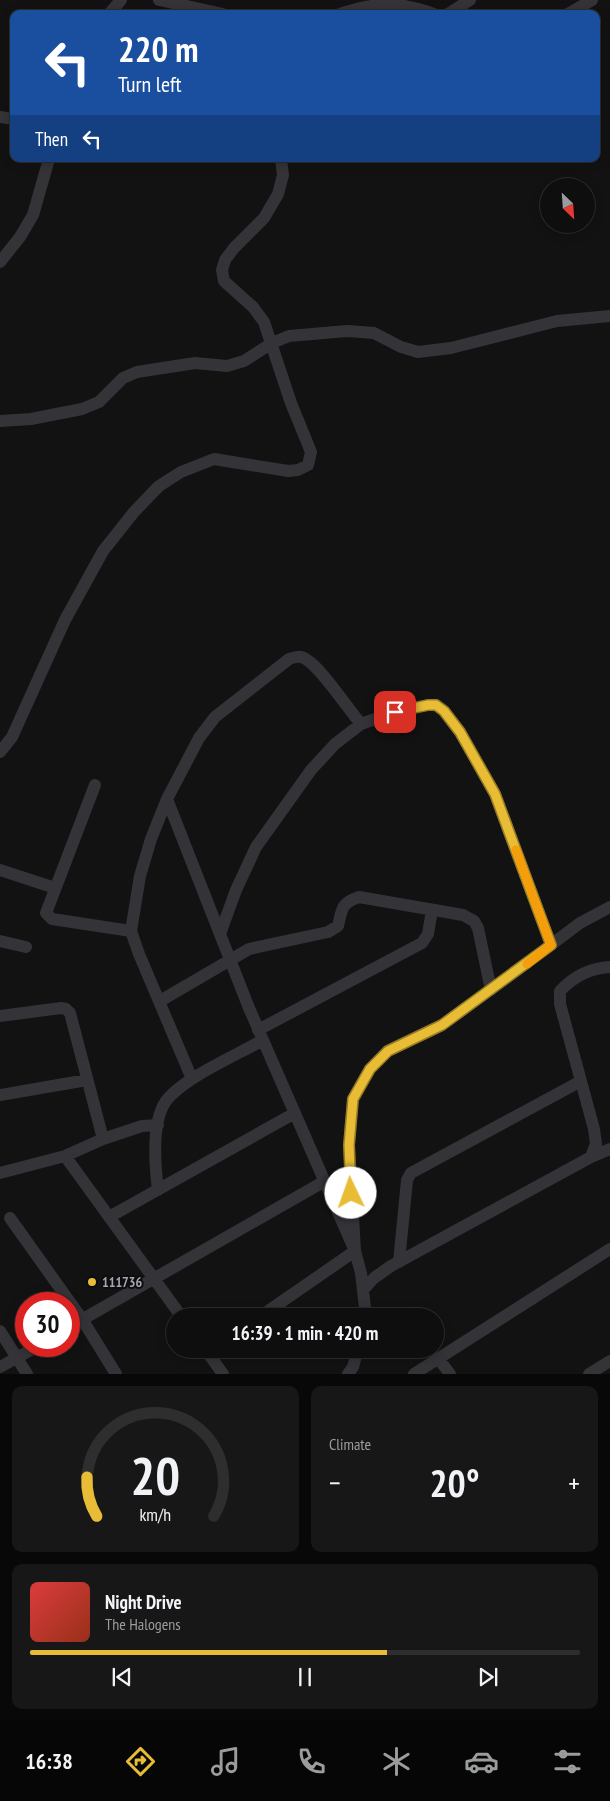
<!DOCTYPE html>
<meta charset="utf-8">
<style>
:root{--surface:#0e0e0e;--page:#171717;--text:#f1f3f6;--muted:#9b9c9e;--line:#2e2e2e;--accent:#e8bd35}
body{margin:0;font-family:"PT Sans Narrow",sans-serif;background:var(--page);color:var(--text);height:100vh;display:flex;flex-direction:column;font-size:19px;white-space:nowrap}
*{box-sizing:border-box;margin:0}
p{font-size:16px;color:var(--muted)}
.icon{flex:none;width:28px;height:28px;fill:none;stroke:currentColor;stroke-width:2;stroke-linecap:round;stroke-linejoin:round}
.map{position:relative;height:1374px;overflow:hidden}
.sheet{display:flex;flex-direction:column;gap:12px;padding:12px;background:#080808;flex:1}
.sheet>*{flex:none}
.banner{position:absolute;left:10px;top:10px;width:590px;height:152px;border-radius:10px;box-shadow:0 2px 12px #0003,0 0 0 1px var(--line);background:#1a4fa0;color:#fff;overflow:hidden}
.needle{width:32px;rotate:155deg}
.fabs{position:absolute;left:540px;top:178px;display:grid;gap:10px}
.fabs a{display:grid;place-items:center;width:55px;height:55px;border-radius:50%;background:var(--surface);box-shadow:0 2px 12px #0003,0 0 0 1px var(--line);font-size:25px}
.speed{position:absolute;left:15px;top:1292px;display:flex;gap:10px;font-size:25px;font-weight:700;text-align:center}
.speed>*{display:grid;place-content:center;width:65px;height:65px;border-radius:50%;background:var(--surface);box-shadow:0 2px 12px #0003,0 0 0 1px var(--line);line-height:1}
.speed .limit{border:8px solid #d22;background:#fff;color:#111}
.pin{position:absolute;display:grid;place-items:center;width:42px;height:42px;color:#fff;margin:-21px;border-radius:10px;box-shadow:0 2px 8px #0006}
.me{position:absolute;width:55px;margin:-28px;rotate:357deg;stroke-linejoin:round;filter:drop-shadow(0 0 4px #0008)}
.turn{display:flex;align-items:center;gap:18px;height:105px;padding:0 25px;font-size:22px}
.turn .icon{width:65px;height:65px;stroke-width:2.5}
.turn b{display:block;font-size:35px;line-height:42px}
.then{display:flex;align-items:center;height:48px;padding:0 25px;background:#0003;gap:10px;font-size:19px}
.big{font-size:38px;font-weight:700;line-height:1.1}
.sheet .widget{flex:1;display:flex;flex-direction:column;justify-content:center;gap:8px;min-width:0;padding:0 18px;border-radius:10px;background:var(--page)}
.sheet .dial{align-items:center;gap:0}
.dial svg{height:130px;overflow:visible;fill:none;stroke:var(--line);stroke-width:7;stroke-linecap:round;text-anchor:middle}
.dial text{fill:var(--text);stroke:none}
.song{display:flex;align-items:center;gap:15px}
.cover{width:60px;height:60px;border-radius:8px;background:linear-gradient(135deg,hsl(0 70% 55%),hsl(10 70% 35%))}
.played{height:5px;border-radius:2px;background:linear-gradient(90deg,var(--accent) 65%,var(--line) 65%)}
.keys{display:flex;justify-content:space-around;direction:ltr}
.heat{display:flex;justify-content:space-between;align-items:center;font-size:28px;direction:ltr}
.sheet .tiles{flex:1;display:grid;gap:12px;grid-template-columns:1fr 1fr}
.widget:last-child{grid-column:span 2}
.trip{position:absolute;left:166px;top:1308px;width:278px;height:50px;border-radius:25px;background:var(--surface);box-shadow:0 2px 12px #0003,0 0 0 1px var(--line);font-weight:700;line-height:50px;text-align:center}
.dock{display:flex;height:80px;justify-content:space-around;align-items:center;background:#060606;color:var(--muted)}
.dock .icon{width:35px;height:35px}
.dock .selected{color:var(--accent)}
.dock b{font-size:22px;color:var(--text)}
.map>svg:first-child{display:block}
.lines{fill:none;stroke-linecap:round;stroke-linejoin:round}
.minor{stroke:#333338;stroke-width:12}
.route-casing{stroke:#977b22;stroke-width:12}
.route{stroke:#e8bd35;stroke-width:9}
.slow{stroke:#f59e0b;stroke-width:9}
.poi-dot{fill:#e8bd35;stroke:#0d0d0e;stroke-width:2}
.labels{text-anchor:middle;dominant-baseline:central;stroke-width:4;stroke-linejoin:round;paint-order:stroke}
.poi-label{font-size:14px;font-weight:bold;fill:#a4a7b3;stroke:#0d0d0e;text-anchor:start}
</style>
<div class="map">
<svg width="610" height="1374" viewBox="0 0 610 1374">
<rect width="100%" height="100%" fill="#121213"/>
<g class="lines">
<!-- minor -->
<path class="minor" d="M159 0 223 14
M109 14 121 0
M340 14C375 2 399 1 434 14
M448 14 470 0
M568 14 592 0
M0 117 14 119
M0 262 20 237 33 215 49 159
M0 421 31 419 82 409 99 402 123 378 137 372 195 363 227 366 244 361 272 343 289 336 347 331 374 333 401 347 418 352 451 348 557 321 610 316
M0 752 12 737 65 620 103 551 134 512 159 486 181 472 214 459 288 471 298 470 308 465 311 452 291 403 264 322 253 307 224 281 222 270 225 260 234 248 264 218 278 194 283 175 281 159
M95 785 46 913 52 919 131 931
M167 799 249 1008 355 1251 261 1316
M0 870 55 888
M220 934 236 890 256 847 311 770 335 744 361 724 395 712 428 705H436L444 711 460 732 495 794 551 945
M0 941 26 947
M160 1001 249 949 328 932 338 926C342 909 341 903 359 897L463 915 474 921 478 928 491 990
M0 1016 61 1008 66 1009 70 1013 103 1139
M258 1030 422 943 428 934 432 910
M192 1079 139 954 131 931 140 876 151 839 167 799 199 738 215 717 289 659C295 657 301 655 307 660 322 669 348 709 361 724
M0 1095 87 1080
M65 1156 181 1316
M591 1157 596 1144 594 1129 560 1004V991C574 976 590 968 610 967
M0 1173 65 1156 103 1139 142 1126 158 1125
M158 1190C155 1166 151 1122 166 1101 183 1078 237 1055 263 1040
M109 1217 295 1113
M10 1218 82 1319 116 1374
M399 1262 407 1180 411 1173 581 1081
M363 1290 374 1278 391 1266 591 1157 610 1149
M366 1316 361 1273 355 1251 349 1145 353 1099 370 1069 387 1051 442 1025 519 969 580 923 610 907
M69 1327 325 1181
M0 1331 27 1374
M205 1349 223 1374
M438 1358 450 1374
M0 1367 38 1346
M348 1374 353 1367 358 1349
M414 1374 610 1249
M589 1374 610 1361"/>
</g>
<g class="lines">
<!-- route casing -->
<g class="route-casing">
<path id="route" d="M351 1193 349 1145 353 1099 370 1069 388 1051 442 1025 551 945 495 794 460 732 444 711 436 705H428L395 712"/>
</g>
<!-- route -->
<use href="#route" class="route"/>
<!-- slow -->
<path class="slow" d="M516 850 551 945 527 964"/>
</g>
<!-- markers -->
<circle class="poi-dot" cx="92" cy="1282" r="5"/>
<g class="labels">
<!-- poi labels -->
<g class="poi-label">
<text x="102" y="1282">111736</text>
</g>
</g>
</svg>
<div class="fabs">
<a><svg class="needle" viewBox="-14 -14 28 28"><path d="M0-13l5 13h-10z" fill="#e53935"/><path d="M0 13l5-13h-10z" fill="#9b9c9e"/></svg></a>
</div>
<div class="speed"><div class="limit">30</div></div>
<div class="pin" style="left:395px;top:712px;background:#d93025"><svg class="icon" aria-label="arrive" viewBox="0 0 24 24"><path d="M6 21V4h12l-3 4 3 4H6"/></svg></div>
<svg class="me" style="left:351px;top:1193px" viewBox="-20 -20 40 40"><circle r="19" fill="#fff"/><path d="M0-13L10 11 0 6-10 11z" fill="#e8bd35"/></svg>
<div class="trip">16:39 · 1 min · 420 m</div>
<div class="banner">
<div class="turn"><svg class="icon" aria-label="left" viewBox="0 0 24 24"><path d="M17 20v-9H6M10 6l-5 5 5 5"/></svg><div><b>220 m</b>Turn left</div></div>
<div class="then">Then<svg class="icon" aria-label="left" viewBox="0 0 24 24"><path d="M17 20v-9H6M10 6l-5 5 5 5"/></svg></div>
</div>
</div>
<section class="sheet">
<div class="tiles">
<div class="widget dial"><svg viewBox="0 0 100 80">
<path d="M14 69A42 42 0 1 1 86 69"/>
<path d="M14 69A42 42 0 0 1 8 45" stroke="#e8bd35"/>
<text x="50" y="56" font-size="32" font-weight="700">20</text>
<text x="50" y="72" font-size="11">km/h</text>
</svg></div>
<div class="widget"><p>Climate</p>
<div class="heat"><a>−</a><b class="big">20°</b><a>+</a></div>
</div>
<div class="widget">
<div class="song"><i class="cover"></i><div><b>Night Drive</b><p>The Halogens</p></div></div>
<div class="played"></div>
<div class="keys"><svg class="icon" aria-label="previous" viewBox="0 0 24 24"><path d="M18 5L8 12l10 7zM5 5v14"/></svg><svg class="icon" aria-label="pause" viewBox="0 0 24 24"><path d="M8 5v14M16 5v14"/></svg><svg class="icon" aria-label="next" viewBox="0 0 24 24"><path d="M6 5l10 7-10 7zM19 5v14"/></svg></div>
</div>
</div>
</section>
<nav class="dock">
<b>16:38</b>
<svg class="icon selected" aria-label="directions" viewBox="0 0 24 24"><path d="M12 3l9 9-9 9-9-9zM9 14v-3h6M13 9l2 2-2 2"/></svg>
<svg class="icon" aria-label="music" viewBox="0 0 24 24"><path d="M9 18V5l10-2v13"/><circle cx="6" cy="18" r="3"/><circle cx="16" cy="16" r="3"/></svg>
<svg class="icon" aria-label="phone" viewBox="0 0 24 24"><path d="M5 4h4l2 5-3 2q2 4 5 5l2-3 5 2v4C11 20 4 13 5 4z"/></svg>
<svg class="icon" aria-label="climate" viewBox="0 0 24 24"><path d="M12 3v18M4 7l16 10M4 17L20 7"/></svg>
<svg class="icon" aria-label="car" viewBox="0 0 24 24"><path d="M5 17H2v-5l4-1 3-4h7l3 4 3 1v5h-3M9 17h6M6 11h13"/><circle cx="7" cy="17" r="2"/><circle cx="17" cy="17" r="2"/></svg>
<svg class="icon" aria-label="filters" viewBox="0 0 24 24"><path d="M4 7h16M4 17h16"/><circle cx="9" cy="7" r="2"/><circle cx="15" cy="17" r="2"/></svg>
</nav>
